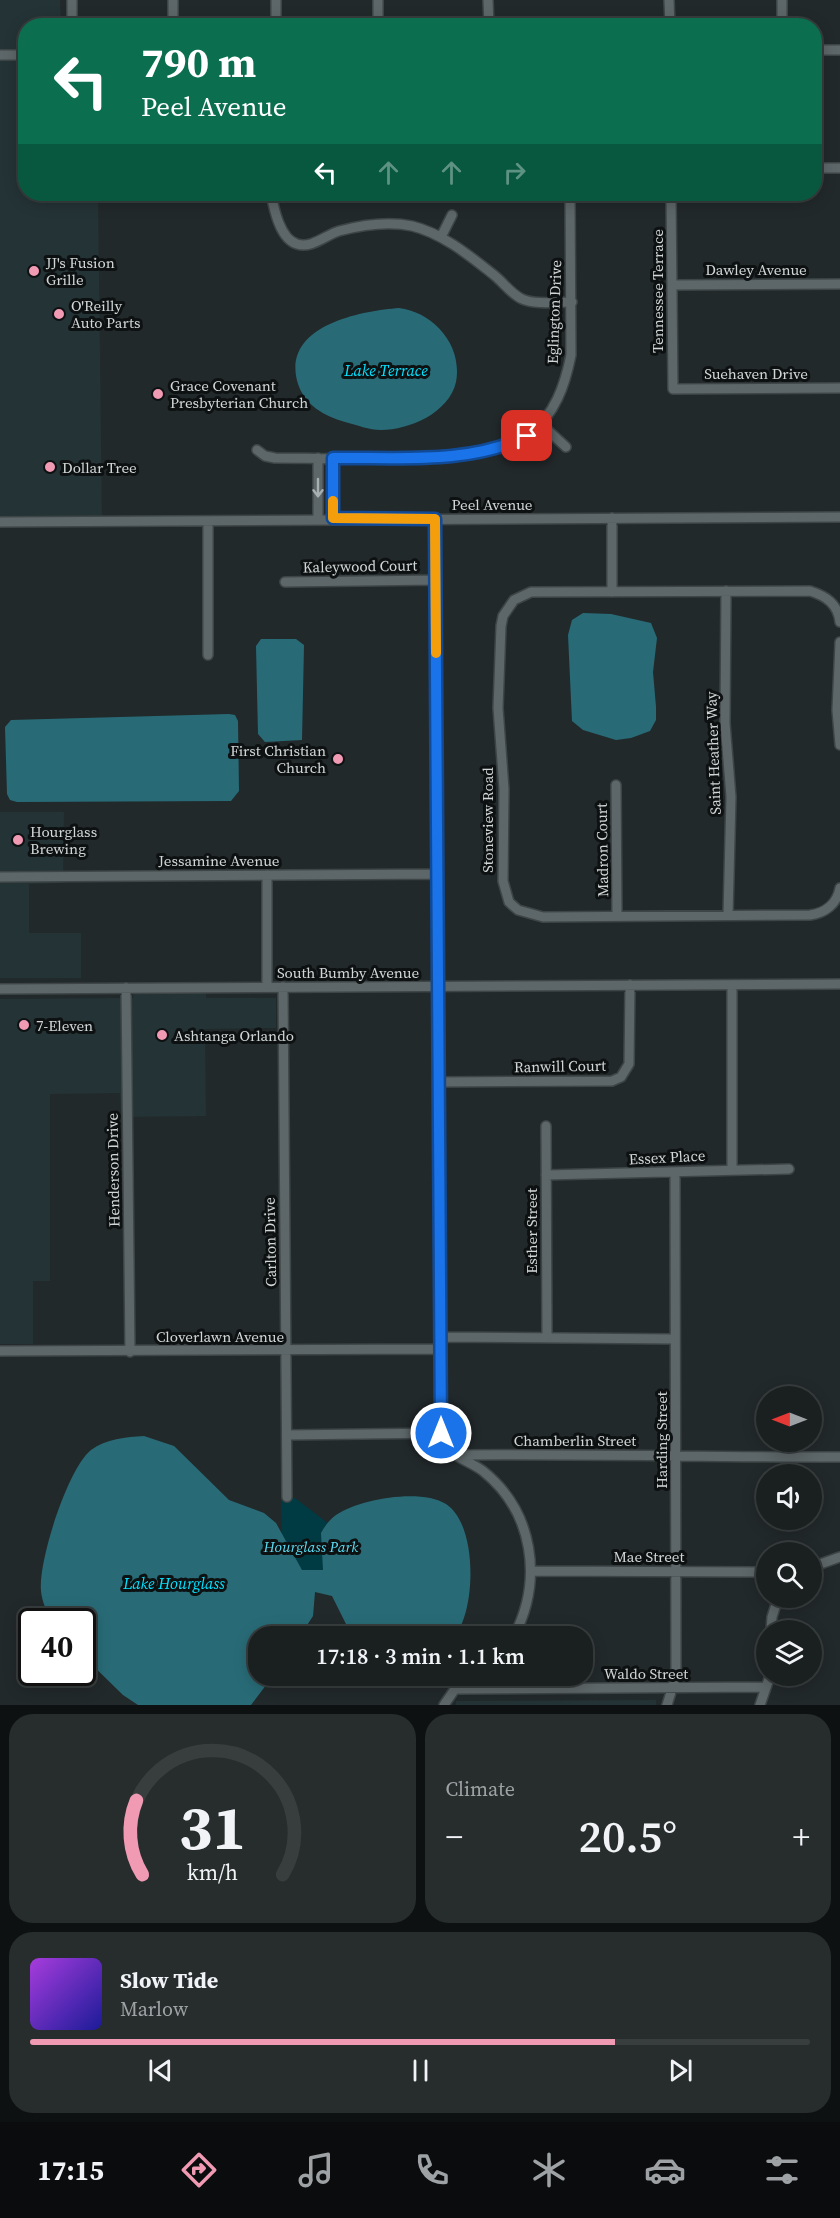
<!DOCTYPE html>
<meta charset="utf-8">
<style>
:root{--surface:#1a1f20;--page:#272c2d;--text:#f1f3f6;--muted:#9fa2a5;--line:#383d3e;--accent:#f19ab4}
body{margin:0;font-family:"Source Serif 4",serif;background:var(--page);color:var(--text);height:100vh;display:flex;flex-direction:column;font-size:22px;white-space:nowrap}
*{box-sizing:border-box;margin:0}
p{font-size:20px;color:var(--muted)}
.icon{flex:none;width:33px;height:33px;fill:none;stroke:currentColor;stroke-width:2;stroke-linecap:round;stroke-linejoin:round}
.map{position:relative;height:1705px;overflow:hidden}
.drawer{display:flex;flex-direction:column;gap:9px;padding:9px;background:#0e1112;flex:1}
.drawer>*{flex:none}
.top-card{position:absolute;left:18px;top:18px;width:804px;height:183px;border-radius:24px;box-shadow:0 3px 15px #0003,0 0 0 2px var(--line);background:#0b6e4f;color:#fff;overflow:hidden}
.needle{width:39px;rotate:270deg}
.controls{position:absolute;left:756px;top:1386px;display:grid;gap:12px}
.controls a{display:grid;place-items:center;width:66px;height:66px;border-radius:50%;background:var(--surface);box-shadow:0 3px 15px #0003,0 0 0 2px var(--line);font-size:30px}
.speed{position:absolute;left:18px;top:1608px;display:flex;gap:12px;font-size:30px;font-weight:700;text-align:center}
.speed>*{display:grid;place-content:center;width:78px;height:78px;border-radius:50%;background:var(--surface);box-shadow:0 3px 15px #0003,0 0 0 2px var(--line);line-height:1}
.speed .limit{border:3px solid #111;border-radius:9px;background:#fff;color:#111}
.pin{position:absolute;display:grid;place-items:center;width:51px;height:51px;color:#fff;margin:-26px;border-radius:12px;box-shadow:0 3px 9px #0006}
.me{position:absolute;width:66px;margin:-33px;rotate:0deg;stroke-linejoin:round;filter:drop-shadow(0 0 4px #0008)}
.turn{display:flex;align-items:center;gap:21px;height:126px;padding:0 24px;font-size:27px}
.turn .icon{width:78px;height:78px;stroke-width:2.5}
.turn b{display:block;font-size:42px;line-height:51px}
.lanes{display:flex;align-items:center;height:57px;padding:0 24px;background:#0003;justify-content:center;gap:30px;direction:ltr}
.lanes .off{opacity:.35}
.big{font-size:45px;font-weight:600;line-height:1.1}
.drawer .card{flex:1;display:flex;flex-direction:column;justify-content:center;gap:9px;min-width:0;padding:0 21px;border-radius:24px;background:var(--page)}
.drawer .dial{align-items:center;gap:0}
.dial svg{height:156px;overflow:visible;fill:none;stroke:var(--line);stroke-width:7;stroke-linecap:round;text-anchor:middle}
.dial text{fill:var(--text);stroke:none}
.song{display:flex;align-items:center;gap:18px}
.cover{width:72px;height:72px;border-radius:9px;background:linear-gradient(135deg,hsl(280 70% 55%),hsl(240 70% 35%))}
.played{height:6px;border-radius:3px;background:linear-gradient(90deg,var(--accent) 75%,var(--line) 75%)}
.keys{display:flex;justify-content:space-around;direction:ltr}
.heat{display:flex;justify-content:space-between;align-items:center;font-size:33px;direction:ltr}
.drawer .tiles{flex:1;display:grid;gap:9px;grid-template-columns:1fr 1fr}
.card:last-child{grid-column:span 2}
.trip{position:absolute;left:248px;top:1626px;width:345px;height:60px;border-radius:24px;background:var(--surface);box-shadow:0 3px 15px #0003,0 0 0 2px var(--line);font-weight:600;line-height:60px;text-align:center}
.dock{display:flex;height:96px;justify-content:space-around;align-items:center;background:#0a0c0d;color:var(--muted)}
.dock .icon{width:42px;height:42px}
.dock .selected{color:var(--accent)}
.dock b{font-size:27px;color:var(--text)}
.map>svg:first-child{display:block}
.built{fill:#243336}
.green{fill:#003a43}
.water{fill:#286b77}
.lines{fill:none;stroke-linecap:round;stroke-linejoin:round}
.minor-casing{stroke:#3e4546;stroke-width:12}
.minor{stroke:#5d6668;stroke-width:9}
.oneway{stroke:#a8afb0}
.route-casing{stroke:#114b97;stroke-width:15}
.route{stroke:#1a73e8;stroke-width:10}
.slow{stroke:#f59e0b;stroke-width:10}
.poi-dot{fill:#f19ab4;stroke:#0e1112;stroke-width:2}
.labels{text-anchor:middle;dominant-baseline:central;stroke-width:6;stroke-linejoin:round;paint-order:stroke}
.poi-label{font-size:15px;fill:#d1d6d7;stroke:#0e1112;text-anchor:start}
.street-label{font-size:15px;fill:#d1d6d7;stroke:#0e1112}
.park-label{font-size:15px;font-style:italic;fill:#5cddf3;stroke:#0e1112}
.water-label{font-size:16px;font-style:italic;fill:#03e2ff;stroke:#0e1112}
</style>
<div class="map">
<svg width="840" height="1705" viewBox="0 0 840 1705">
<rect width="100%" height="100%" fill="#22292b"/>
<!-- built -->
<path class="built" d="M0 0H60L61 25 26 26V194H98L102 521H0Z
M0 812H64L63 883 29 884V933H81V978H0Z
M134 992H206V998H276V1028L205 1029 206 1116 121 1117 120 1093 50 1094V1281H33V1344H0V999L133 998Z
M656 1700V1705H456V1701Z"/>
<!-- green -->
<path class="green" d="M281 1498H295L396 1575H282Z"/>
<!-- water -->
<path class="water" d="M399 308C433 312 463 345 456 382 449 413 409 430 381 430 369 430 357 425 345 422 324 416 305 405 298 384 280 326 360 311 399 308Z
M583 613 611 614 651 623 657 638 653 672 656 707V720L650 731 631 738 616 740 583 730 572 721 568 635 572 620Z
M261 639H296L304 645 302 740 265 742 258 734 256 646Z
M229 714 235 715 238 721 239 791 231 801 17 802 10 800 7 794 5 727 11 720Z
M144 1436 174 1446 229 1500 264 1513 276 1523 302 1570H323L321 1533C325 1526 329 1520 336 1515 359 1499 421 1488 446 1504 478 1525 476 1609 455 1636H352L332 1596 315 1592 313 1616 300 1636H258V1676H273L251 1705H138L123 1695 83 1656 82 1622 51 1621C47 1612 42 1602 41 1591 38 1561 68 1468 91 1450 106 1439 126 1437 144 1436Z"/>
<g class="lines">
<!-- minor casing -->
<g class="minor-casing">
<path id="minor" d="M72 0V26
M173 0V26
M276 0V26
M378 0V26
M488 0 489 26
M669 0 670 26
M782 26V0
M814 50H840
M0 55H26
M814 168H840
M271 194C274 209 280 239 297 244 311 249 326 235 339 231 362 225 388 221 412 226 442 233 470 256 494 275 503 282 511 294 522 299 536 305 556 302 572 302
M671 194 673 389 840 388
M441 237 452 215
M672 285 840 284
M541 424 566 447
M257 450 265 456 275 458C332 458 487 466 529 434 555 415 565 385 571 355L570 194
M333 518V458
M612 518V592
M318 519V458
M435 519 441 1433C445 1457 466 1458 483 1471 534 1512 543 1580 514 1636
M208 521V655
M0 522 840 517
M285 582 436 580
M726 591 725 723 731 797 728 915
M840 622C838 604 826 596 810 591L531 592 514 600 503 616 501 626 498 708 504 789 503 881 509 902 518 910 543 917 810 915C825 913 837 904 840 888
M840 642 837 710 840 745
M616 785 617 915
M267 875V987
M0 877 438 874
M732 985V1169
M283 987 287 1497
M126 988 130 1352
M0 989 840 984
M440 1082 612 1081 621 1077 629 1064 630 985
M546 1126 547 1336
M546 1175 789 1169
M441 1337 675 1339
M0 1351 441 1349
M287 1435 441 1433
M457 1455C585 1454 712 1457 840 1457
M812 1567 840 1557
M532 1571 766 1572
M771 1630 772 1617 778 1598
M455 1689 764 1687
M444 1705 455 1689 475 1676
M667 1705 676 1676 675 1174
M760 1705 770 1676"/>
</g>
<!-- minor -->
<use href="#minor" class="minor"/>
</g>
<!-- one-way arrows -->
<defs><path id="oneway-shaft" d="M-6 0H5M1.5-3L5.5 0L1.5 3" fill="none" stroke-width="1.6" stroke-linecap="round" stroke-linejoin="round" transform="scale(1.5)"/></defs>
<use class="oneway" href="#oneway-shaft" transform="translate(318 488) rotate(90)"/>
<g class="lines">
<!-- route casing -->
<g class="route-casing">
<path id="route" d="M441 1433 435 519 333 518V458C397 457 469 465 527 436"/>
</g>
<!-- route -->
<use href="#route" class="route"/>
<!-- slow -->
<path class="slow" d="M333 501V518L435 519 436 653"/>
</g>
<!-- markers -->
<g class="poi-dot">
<circle cx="34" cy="271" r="6"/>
<circle cx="59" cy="314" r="6"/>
<circle cx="158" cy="394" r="6"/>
<circle cx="50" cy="467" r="6"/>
<circle cx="338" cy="759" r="6"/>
<circle cx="18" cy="840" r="6"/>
<circle cx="24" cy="1025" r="6"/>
<circle cx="162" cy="1035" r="6"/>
</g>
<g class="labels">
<!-- poi labels -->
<g class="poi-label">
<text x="46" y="262">JJ's Fusion<tspan x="46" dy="17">Grille</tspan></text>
<text x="71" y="305">O'Reilly<tspan x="71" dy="17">Auto Parts</tspan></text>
<text x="170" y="385">Grace Covenant<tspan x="170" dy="17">Presbyterian Church</tspan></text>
<text x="62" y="467">Dollar Tree</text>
<text x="326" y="750" text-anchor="end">First Christian<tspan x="326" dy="17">Church</tspan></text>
<text x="30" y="831">Hourglass<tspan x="30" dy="17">Brewing</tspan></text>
<text x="36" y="1025">7-Eleven</text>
<text x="174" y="1035">Ashtanga Orlando</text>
</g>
<!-- street labels -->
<g class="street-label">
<text x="756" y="269">Dawley Avenue</text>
<text transform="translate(657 291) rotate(-90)">Tennessee Terrace</text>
<text transform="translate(554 312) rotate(-88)">Eglington Drive</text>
<text x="756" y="373">Suehaven Drive</text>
<text x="492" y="504">Peel Avenue</text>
<text transform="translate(360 566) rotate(-1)">Kaleywood Court</text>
<text transform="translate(713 753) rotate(-92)">Saint Heather Way</text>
<text transform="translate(487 820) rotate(-90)">Stoneview Road</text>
<text transform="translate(602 850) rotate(-91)">Madron Court</text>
<text x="219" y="860">Jessamine Avenue</text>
<text x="348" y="972">South Bumby Avenue</text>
<text transform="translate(560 1066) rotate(-1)">Ranwill Court</text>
<text transform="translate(667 1157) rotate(-3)">Essex Place</text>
<text transform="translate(113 1170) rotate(-91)">Henderson Drive</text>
<text transform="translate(531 1231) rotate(-90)">Esther Street</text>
<text transform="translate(270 1242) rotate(-91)">Carlton Drive</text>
<text x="220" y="1336">Cloverlawn Avenue</text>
<text x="575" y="1440">Chamberlin Street</text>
<text transform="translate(661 1440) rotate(-90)">Harding Street</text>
<text x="649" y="1556">Mae Street</text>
<text x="646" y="1673">Waldo Street</text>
</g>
<!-- park labels -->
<g class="park-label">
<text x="311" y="1546">Hourglass Park</text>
</g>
<!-- water labels -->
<g class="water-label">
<text x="386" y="370">Lake Terrace</text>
<text x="174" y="1583">Lake Hourglass</text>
</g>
</g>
</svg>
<div class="controls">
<a><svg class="needle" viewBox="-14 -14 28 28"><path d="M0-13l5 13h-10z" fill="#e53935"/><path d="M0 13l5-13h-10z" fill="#9fa2a5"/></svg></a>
<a><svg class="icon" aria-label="sound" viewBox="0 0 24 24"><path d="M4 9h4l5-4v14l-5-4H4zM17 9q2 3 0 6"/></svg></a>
<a><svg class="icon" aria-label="search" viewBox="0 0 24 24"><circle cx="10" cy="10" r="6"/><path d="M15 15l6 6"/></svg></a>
<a><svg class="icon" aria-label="layers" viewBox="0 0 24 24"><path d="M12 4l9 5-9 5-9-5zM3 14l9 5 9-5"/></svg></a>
</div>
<div class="speed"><div class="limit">40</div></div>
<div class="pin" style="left:527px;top:436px;background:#d93025"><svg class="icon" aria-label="arrive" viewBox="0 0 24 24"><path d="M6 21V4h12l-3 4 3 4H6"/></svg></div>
<svg class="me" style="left:441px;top:1433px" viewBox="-20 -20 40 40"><circle r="17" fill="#1a73e8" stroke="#fff" stroke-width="3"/><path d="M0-11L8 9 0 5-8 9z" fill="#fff"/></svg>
<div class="trip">17:18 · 3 min · 1.1 km</div>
<div class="top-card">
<div class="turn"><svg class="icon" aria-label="left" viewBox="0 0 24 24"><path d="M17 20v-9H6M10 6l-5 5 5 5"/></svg><div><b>790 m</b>Peel Avenue</div></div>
<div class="lanes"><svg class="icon" aria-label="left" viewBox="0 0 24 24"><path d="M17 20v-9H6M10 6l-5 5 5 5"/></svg><svg class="icon off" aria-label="ahead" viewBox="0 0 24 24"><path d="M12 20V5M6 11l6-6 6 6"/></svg><svg class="icon off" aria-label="ahead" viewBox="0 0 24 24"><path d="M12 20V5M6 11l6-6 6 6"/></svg><svg class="icon off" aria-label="right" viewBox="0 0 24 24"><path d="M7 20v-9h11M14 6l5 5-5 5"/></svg></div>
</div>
</div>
<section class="drawer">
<div class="tiles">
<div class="card dial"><svg viewBox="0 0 100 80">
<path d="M14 69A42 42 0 1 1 86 69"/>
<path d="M14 69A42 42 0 0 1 11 31" stroke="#f19ab4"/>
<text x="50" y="56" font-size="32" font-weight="700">31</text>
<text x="50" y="72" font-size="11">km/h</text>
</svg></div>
<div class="card"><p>Climate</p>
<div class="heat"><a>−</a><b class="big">20.5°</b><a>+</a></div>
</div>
<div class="card">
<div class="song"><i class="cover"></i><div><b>Slow Tide</b><p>Marlow</p></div></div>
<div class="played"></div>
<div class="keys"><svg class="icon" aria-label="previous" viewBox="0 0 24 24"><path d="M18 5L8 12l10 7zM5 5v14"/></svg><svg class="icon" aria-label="pause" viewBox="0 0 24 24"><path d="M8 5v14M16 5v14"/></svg><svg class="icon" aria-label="next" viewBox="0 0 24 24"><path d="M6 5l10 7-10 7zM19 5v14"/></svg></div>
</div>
</div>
</section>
<nav class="dock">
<b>17:15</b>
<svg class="icon selected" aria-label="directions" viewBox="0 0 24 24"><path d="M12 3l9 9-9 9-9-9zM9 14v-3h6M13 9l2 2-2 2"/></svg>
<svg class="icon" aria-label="music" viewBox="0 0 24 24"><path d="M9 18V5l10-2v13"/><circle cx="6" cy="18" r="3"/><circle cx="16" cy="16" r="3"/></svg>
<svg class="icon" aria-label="phone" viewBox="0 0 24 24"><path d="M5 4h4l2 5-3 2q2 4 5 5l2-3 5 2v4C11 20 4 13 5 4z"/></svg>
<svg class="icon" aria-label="climate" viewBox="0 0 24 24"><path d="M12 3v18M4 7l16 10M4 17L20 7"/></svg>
<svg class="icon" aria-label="car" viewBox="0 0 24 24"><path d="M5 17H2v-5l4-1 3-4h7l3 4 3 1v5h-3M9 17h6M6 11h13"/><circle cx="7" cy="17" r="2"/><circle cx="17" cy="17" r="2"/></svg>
<svg class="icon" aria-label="filters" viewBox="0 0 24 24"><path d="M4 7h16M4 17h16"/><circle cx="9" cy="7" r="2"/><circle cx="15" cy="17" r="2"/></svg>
</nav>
